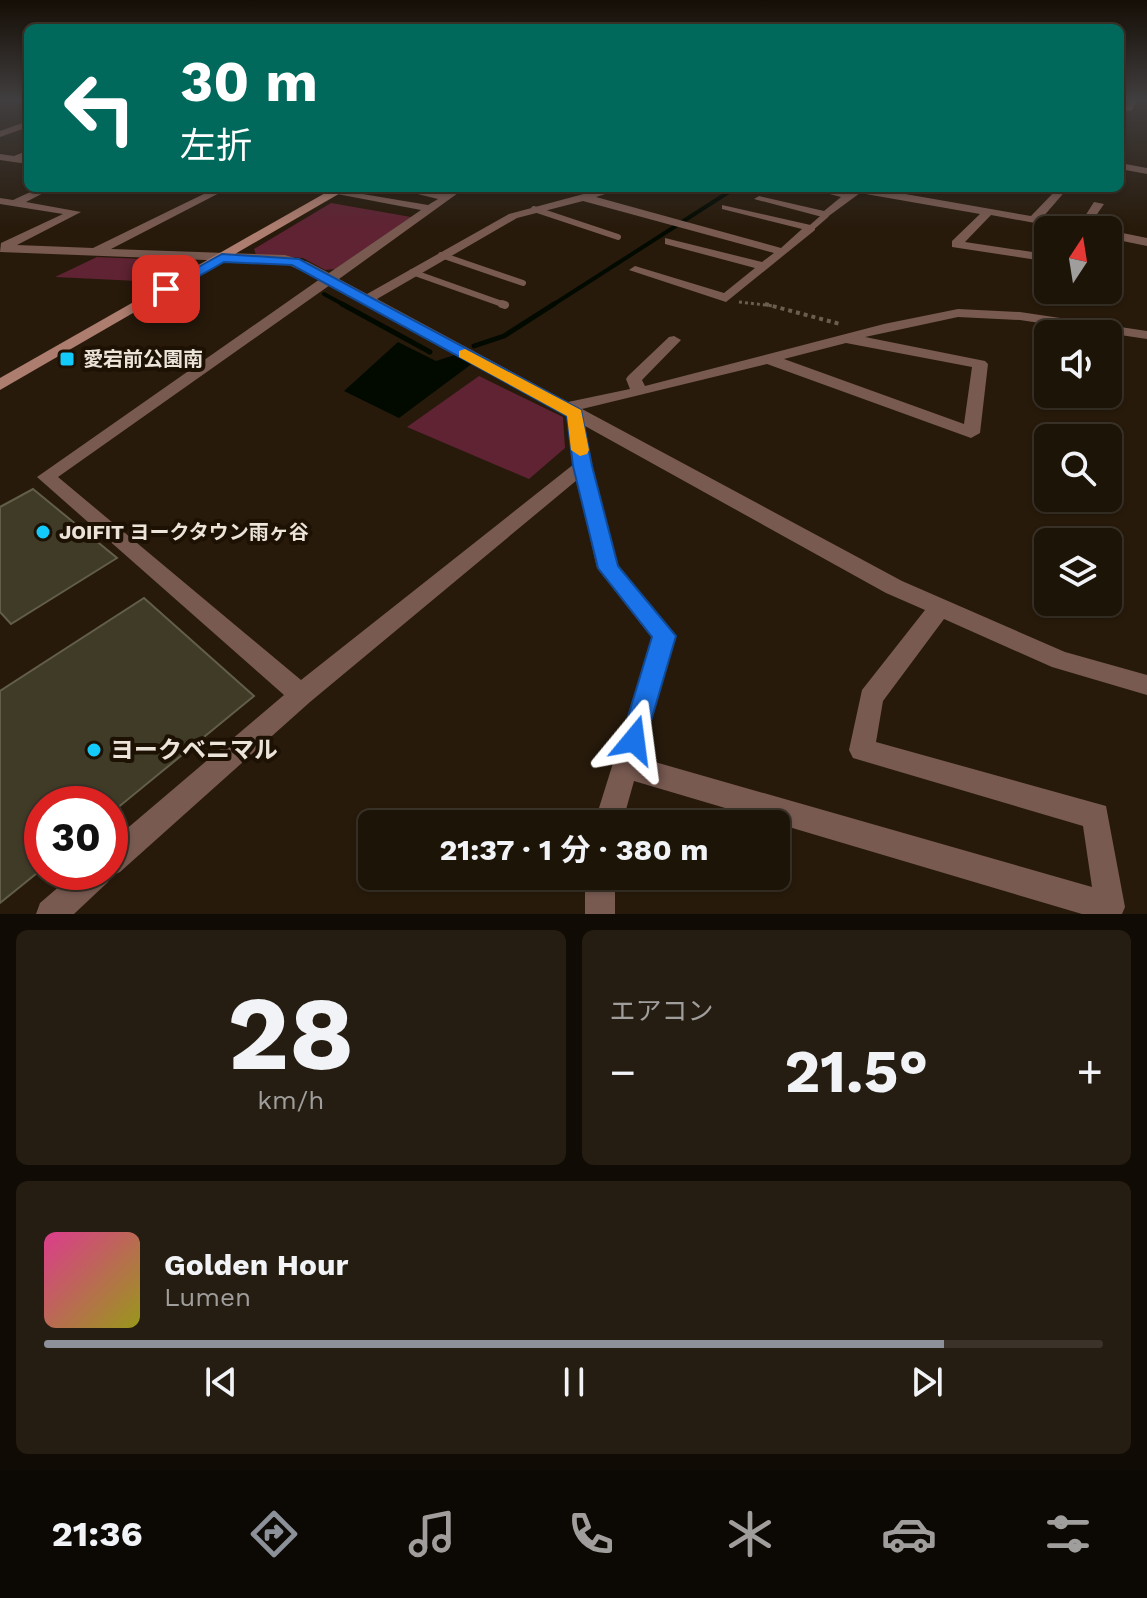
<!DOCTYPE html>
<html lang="ja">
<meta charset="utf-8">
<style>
:root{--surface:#1d1408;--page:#251d12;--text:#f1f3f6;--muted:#a09e9c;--line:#3b3329;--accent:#8c9099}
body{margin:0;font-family:"Work Sans","Noto Sans JP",sans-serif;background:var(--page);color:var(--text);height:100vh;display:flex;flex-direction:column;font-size:30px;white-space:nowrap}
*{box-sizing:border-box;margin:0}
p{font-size:26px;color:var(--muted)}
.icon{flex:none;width:44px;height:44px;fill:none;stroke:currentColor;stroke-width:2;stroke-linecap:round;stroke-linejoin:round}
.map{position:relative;height:914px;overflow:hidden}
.side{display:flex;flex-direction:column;gap:16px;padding:16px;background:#100b04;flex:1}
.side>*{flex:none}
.hud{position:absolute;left:24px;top:24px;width:1100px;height:168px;border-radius:12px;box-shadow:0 2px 6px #0004,0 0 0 2px var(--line);background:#00695c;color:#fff;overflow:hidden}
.needle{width:52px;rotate:12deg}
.tools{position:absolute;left:1034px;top:216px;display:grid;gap:16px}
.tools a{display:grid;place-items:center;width:88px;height:88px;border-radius:12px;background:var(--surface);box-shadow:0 2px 6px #0004,0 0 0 2px var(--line);font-size:40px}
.speed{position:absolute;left:24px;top:786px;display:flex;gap:16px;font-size:40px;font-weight:700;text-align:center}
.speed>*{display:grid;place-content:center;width:104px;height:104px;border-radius:50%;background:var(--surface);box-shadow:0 2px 6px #0004,0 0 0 2px var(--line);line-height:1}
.speed .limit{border:12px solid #d22;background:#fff;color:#111}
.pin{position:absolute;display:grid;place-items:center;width:68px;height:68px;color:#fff;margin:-34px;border-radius:16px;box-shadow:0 4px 12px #0006}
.me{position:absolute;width:88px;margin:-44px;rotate:16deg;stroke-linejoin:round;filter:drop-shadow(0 0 6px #0008)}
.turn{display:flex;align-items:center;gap:28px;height:168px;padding:0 24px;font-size:36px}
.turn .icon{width:104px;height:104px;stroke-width:2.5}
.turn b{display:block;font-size:56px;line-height:68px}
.big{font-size:60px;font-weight:700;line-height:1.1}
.side .widget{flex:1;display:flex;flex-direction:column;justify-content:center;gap:12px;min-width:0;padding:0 28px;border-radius:12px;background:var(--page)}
.side .dial{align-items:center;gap:0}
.dial b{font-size:104px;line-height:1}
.song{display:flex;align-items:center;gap:24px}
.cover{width:96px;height:96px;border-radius:12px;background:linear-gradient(135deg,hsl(330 70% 55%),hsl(60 70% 35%))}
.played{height:8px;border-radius:4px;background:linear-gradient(90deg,var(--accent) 85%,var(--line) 85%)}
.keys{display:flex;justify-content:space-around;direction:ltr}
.heat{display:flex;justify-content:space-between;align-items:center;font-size:44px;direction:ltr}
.side .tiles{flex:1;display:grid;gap:16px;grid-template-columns:1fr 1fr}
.widget:last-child{grid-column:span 2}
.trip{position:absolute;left:358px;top:810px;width:432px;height:80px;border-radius:12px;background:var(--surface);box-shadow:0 2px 6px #0004,0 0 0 2px var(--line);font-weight:700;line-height:80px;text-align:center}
.dock{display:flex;height:128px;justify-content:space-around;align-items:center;background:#0c0803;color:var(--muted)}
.dock .icon{width:56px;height:56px}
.dock .active{color:var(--accent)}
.dock b{font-size:36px;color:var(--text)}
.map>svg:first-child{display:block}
.green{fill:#5f2333}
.water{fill:#020a00}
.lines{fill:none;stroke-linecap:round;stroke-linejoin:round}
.stream-far1{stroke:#020a00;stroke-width:4}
.stream{stroke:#020a00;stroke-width:5}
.building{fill:#3f3b27;stroke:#625e49;stroke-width:2}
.path-far1{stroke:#695e50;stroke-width:3;stroke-dasharray:3 3;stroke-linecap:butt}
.path{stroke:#695e50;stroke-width:4;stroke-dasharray:4 4;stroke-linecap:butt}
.lane-far2{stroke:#785a51;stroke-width:5}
.lane-far1{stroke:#785a51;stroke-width:6}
.lane{stroke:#785a51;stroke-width:8}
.street{fill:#785a51;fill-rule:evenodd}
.secondary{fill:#ad7d6f;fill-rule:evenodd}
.route{fill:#1a73e8;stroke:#114b97;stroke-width:2}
.slow{fill:#f59e0b}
.poi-dot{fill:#13cafb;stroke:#1d1104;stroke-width:3}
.labels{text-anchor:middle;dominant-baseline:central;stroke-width:8;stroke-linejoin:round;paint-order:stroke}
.poi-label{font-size:20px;font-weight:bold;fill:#ece3d9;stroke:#1d1104;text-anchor:start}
.near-poi-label{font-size:24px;font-weight:bold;fill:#ece3d9;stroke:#1d1104;text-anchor:start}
</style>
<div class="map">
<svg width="1147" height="914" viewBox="0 0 1147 914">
<rect width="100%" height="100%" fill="#271a0b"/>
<!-- green -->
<path class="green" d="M331 203 411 217 336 269 325 270 303 258 256 255 254 249Z
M97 257 187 261 189 265 158 282 55 277Z
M479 376 563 417 565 448 529 479 407 427Z"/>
<!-- water -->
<path class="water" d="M398 342 436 361 458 354 473 363 399 418 344 391Z"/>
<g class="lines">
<!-- stream-far1 -->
<path class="stream-far1" d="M324 294 346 306
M551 306 735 188"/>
<!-- stream -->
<path class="stream" d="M342 304 430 352
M474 346 504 336 554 304"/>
</g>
<!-- building -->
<path class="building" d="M33 489 117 558 11 624 0 612V507Z
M144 598 254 696 110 814V804H42V869L0 903V691Z"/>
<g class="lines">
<!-- path-far1 -->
<path class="path-far1" d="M739 302 774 306"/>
<!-- path -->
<path class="path" d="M765 304 840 324"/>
<!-- lane-far2 -->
<path class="lane-far2" d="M13 159 28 153"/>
<!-- lane-far1 -->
<path class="lane-far1" d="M534 209 618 237
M811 228 826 215
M441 255 523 283
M412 272 505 305"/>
<!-- lane -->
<path class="lane" d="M502 304 505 305"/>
<!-- street -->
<path class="street" d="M1131 99H1139L1131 111 1120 110V104L1126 106Z
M28 121V127L0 137V131Z
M0 154 28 158V164L0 160Z
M1120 163 1147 168V174L1120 169Z
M39 188H53L26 202 81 212 17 245 93 248 216 188H229L111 249 285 255 308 262 329 273 421 210 337 194 333 193V189L428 205 438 199 393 188H415L445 193 453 188H465L339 279 367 294 509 214 606 188H623L596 197 781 248 802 229 722 209V205L815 226V230L726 302 629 270 635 266 724 293 755 268 665 244V238L762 262 774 253 583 201 517 218 377 299 568 402 630 389 626 379 628 376 669 337 674 336 681 340 642 380 645 386 884 324 958 309 1020 312 1147 331V339L1020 320 958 317 865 337 985 361 988 364 980 433 971 438 767 364 582 409 902 581 1065 652 1147 675V695L1052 667 944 619 883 701 876 742 1106 806 1125 907 1122 914H1082L634 781 622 824H594L652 638 597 568 577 480 310 702 120 872 111 876 108 882 74 914H36L40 903 76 872H110V843L284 695 37 477 320 279 284 263 0 252 1 243 63 214 0 204V198L13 200ZM330 285 567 416 574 464 301 680 58 477ZM846 343 972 367 964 424 784 359ZM585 426 886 593 925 610 862 690 849 750 853 758 1083 826 1092 887 641 758 675 636 618 565 592 466Z
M807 188 847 192 852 188H871L1031 216 1058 188H1068L1042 218 1080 224 1094 202 1104 204 1091 223 1098 230H1074L991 215 965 242 1039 253 1042 243 1048 239V260L1044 261 952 247V241L980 214 860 193 826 218 754 199 759 196 824 211 841 197Z
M1108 230 1147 238V246L1108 238Z
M585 876H615V914H585Z"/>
<!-- secondary -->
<path class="secondary" d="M334 188H349L0 390V378Z"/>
</g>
<!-- sky -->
<linearGradient id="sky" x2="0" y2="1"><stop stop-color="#150e06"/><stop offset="0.44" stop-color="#413e3f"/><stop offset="1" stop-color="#413e3f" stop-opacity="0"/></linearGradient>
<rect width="1147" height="227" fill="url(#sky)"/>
<!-- route -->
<path class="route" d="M222 254 299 259 581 410 592 466 618 566 676 636 643 748 634 752 625 748 621 740 652 637 598 568 573 466 567 416 292 265 224 262 171 292 159 289Z"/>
<!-- slow -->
<path class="slow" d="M465 349 581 410 589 450 587 454 580 456 571 450 567 416 459 357V351Z"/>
<!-- markers -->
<g class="poi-dot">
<rect x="59" y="351" width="16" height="16" rx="4"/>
<circle cx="43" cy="532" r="8"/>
<circle cx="94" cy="750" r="8"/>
</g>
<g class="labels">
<!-- poi labels -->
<g class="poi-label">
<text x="83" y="359">愛宕前公園南</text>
<text x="59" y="532">JOIFIT ヨークタウン雨ヶ谷</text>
</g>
<!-- near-poi labels -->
<g class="near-poi-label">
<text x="110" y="750">ヨークベニマル</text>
</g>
</g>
</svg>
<div class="tools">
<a><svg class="needle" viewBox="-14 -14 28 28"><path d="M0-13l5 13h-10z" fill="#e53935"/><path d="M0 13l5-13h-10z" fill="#a09e9c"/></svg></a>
<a><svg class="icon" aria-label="sound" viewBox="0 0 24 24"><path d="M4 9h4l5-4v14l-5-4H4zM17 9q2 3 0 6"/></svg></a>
<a><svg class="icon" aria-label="search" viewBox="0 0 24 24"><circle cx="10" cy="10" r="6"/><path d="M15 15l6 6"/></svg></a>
<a><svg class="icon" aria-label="layers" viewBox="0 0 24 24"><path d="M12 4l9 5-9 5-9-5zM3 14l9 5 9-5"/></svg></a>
</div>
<div class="speed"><div class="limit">30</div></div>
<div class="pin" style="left:166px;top:289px;background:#d93025"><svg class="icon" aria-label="arrive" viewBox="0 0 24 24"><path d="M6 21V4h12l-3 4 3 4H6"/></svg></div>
<svg class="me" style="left:634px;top:740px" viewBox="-20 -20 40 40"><path d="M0-17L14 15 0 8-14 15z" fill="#1a73e8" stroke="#fff" stroke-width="4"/></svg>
<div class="trip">21:37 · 1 分 · 380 m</div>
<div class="hud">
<div class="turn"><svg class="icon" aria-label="left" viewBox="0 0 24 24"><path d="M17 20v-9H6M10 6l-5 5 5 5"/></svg><div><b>30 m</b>左折</div></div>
</div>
</div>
<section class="side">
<div class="tiles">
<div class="widget dial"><b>28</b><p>km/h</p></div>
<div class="widget"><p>エアコン</p>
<div class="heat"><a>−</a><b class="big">21.5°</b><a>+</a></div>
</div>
<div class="widget">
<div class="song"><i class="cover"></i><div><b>Golden Hour</b><p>Lumen</p></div></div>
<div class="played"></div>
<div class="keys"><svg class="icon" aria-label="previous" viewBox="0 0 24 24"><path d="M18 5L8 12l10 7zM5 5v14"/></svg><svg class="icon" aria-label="pause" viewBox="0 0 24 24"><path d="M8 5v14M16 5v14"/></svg><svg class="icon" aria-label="next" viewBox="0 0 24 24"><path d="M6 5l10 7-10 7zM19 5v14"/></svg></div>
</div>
</div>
</section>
<nav class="dock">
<b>21:36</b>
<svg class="icon active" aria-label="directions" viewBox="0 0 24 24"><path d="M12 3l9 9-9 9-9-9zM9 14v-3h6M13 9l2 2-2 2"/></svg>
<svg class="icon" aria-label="music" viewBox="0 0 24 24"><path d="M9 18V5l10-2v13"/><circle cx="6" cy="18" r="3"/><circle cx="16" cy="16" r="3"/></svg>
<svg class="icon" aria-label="phone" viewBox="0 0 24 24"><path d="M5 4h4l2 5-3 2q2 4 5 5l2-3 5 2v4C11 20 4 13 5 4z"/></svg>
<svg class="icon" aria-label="climate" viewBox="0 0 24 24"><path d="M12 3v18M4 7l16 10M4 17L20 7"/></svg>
<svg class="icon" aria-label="car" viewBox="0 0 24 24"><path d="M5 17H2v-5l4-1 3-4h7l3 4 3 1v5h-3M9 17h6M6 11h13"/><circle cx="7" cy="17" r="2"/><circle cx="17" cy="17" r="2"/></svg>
<svg class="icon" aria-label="filters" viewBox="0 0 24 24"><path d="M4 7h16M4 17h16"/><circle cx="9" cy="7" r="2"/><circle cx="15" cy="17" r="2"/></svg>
</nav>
